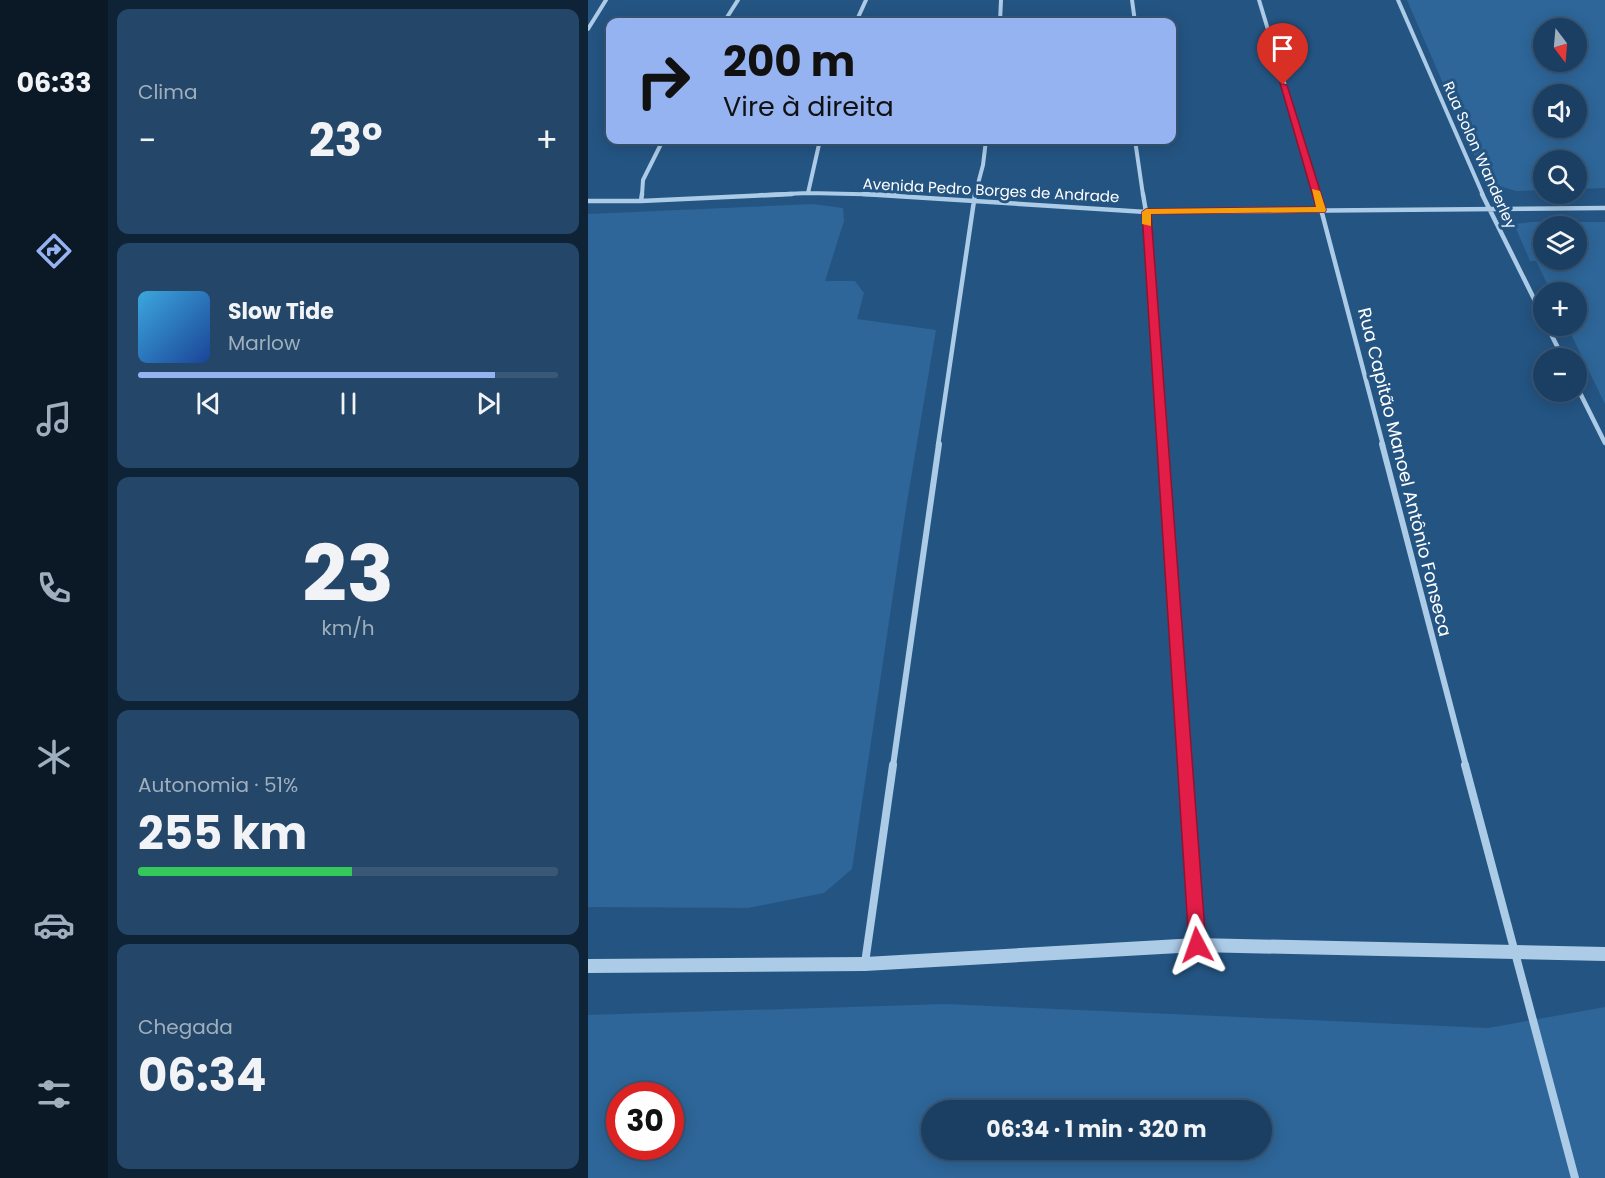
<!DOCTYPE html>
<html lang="pt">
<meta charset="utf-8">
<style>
:root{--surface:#1b3f62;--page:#244668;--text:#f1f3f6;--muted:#a0afbe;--line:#395877;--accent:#95b2f1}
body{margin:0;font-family:Poppins,sans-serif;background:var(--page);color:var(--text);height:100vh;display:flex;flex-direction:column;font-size:22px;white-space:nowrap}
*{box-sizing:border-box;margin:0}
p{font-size:20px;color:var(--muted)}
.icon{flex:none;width:33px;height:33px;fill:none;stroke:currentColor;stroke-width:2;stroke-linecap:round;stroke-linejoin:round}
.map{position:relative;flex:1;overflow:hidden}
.panel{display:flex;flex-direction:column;gap:9px;padding:9px;background:#0f2336;width:480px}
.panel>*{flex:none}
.hud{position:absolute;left:18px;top:18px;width:570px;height:126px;border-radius:12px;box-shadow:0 3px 15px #0003,0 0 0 2px var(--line);background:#95b2f1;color:#111;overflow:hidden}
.needle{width:39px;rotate:164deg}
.tools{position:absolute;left:945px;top:18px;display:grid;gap:12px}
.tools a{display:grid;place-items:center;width:54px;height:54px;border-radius:50%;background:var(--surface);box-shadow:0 3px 15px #0003,0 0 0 2px var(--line);font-size:30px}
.speed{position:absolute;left:18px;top:1082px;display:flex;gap:12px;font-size:30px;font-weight:700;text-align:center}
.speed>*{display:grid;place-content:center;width:78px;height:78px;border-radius:50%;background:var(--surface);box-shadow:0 3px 15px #0003,0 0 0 2px var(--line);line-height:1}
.speed .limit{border:9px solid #d22;background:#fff;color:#111}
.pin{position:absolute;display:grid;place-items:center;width:51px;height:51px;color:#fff;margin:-62px -26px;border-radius:50% 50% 50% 0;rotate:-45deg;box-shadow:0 0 6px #0007}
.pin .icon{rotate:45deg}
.me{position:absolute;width:66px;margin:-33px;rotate:356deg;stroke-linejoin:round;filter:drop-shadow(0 0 4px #0008)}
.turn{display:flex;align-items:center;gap:21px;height:126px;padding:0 18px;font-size:27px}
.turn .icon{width:78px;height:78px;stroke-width:2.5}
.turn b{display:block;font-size:42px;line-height:51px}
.big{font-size:45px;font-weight:700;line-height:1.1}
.panel .card{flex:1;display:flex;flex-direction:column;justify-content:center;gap:9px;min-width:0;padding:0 21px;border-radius:12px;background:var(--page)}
.panel .dial{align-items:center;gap:0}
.dial b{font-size:78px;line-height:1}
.song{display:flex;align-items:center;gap:18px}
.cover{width:72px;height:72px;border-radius:9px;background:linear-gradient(135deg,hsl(200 70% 55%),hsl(220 70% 35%))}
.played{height:6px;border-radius:3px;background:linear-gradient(90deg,var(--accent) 85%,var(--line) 85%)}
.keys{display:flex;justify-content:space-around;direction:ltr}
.heat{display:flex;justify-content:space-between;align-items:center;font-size:33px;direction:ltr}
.charge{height:9px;border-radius:4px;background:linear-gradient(90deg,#34c759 51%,var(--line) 0)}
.trip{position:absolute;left:333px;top:1100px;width:351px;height:60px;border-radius:30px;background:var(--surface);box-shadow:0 3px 15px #0003,0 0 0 2px var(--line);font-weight:700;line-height:60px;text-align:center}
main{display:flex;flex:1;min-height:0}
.menu{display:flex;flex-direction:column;width:108px;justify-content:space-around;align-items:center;background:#0b1927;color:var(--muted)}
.menu .icon{width:42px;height:42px}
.menu .on{color:var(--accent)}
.menu b{font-size:27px;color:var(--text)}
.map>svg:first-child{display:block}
.green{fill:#2e6699;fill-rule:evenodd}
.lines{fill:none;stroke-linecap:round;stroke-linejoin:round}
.minor-far3{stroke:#abcbe7;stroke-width:4}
.minor-far2{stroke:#abcbe7;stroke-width:4.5}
.minor-far1{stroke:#abcbe7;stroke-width:6}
.minor{stroke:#abcbe7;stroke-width:8}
.tertiary{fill:#abcbe7;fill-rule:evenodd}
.route{fill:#e11d48;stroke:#92132f;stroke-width:1.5}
.slow{fill:#f59e0b}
.labels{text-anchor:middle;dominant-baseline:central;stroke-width:6;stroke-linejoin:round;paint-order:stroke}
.far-street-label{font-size:15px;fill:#fff;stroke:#245482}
.street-label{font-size:18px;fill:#fff;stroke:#245482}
</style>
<main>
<nav class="menu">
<b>06:33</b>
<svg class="icon on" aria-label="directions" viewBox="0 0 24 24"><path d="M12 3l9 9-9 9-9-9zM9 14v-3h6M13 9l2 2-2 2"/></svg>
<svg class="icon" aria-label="music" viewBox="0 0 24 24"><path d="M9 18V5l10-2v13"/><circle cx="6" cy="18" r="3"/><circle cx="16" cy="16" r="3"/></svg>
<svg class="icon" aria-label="phone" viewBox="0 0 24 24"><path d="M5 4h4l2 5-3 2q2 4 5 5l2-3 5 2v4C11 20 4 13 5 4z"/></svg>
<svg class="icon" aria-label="climate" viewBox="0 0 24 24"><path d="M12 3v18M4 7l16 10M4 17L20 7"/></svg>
<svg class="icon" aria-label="car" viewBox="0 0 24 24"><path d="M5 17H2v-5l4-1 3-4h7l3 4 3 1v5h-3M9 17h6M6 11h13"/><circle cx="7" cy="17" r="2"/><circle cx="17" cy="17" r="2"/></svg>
<svg class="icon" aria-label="filters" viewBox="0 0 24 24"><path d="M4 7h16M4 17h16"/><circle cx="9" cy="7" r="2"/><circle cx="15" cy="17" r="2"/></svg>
</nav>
<section class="panel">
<div class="card"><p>Clima</p>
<div class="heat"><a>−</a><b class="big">23°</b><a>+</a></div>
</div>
<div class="card">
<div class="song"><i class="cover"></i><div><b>Slow Tide</b><p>Marlow</p></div></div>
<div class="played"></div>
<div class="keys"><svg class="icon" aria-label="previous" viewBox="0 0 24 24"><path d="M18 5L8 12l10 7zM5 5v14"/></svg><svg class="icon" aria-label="pause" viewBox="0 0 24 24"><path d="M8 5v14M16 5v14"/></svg><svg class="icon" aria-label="next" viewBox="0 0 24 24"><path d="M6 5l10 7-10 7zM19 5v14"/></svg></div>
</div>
<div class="card dial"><b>23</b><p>km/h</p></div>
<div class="card"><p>Autonomia · 51%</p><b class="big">255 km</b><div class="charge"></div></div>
<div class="card"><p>Chegada</p><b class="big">06:34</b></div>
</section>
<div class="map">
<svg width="1017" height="1178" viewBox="0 0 1017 1178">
<rect width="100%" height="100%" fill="#245482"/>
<!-- green -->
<path class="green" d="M819 0H1017V188L989 189 988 160H956L955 190 928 191 902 183 886 155ZM956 28H988V62H956ZM956 94H988V128H956Z
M225 204 255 208 256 221 237 281H267L276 293 269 319 348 330 318 508 264 869 236 893 160 908 0 907V214Z
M944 222H1017V404L979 326H988V292H963L948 261H942L926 224ZM956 226H988V260H956Z
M357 1004 900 1028 1017 1007V1178H0V1015ZM32 1095H82V1146H32ZM344 1110H674V1149H344Z"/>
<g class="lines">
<!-- minor-far3 -->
<path class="minor-far3" d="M544 0 547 22
M671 0 730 195
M810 0 895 195
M136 22 150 0
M268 22 278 0
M412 22 413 0
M0 29 18 0
M547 140 555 195
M220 193 310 195
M54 195 55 180 75 140
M172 195 220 193 232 140
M387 195 395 165 398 140"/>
<!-- minor-far2 -->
<path class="minor-far2" d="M54 194 53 201 204 194
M275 194 558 212 1017 208
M555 194 558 212 574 445
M729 194 795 445
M894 194 956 319
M0 201H53
M959 326 975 358
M988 385 1017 443
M350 445 387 194"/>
<!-- minor-far1 -->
<path class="minor-far1" d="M574 444 597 766
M794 444 878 766
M305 766 351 444"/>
<!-- minor -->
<path class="minor" d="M597 765 609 944
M877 765 987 1178
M277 963 305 765"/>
<!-- tertiary -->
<path class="tertiary" d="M609 938 1017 947V961L609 952 277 971 0 973V959L277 957Z"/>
</g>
<!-- route -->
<path class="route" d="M692 83 699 85 738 210 737 212 563 214 618 945 616 951 609 954 603 951 601 945 554 212 558 209 728 207Z"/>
<!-- slow -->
<path class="slow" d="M724 189 732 191 738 210 737 212 563 214V226L554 224V212L558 209 728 207Z"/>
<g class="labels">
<!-- far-street labels -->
<g class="far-street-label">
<text transform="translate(892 155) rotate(66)">Rua Solon Wanderley</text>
<text transform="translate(403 190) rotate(3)">Avenida Pedro Borges de Andrade</text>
</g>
<!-- street labels -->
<g class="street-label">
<text transform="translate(817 472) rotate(76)">Rua Capitão Manoel Antônio Fonseca</text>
</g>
</g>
</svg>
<div class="tools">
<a><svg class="needle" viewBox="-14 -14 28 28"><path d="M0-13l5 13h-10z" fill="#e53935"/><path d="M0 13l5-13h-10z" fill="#a0afbe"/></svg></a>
<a><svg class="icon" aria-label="sound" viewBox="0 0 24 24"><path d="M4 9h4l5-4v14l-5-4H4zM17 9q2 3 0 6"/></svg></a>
<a><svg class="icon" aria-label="search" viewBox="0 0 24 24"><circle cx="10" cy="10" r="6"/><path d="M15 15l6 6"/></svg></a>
<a><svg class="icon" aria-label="layers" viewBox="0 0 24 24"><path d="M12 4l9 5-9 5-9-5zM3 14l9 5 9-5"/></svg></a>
<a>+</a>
<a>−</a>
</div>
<div class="speed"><div class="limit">30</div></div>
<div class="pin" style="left:695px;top:85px;background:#d93025"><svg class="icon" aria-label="arrive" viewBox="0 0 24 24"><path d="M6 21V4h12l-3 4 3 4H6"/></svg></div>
<svg class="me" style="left:609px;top:945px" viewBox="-20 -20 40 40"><path d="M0-17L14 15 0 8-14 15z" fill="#e11d48" stroke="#fff" stroke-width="4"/></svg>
<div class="trip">06:34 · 1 min · 320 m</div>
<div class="hud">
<div class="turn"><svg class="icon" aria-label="right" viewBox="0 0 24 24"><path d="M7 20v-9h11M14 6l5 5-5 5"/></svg><div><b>200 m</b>Vire à direita</div></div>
</div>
</div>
</main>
